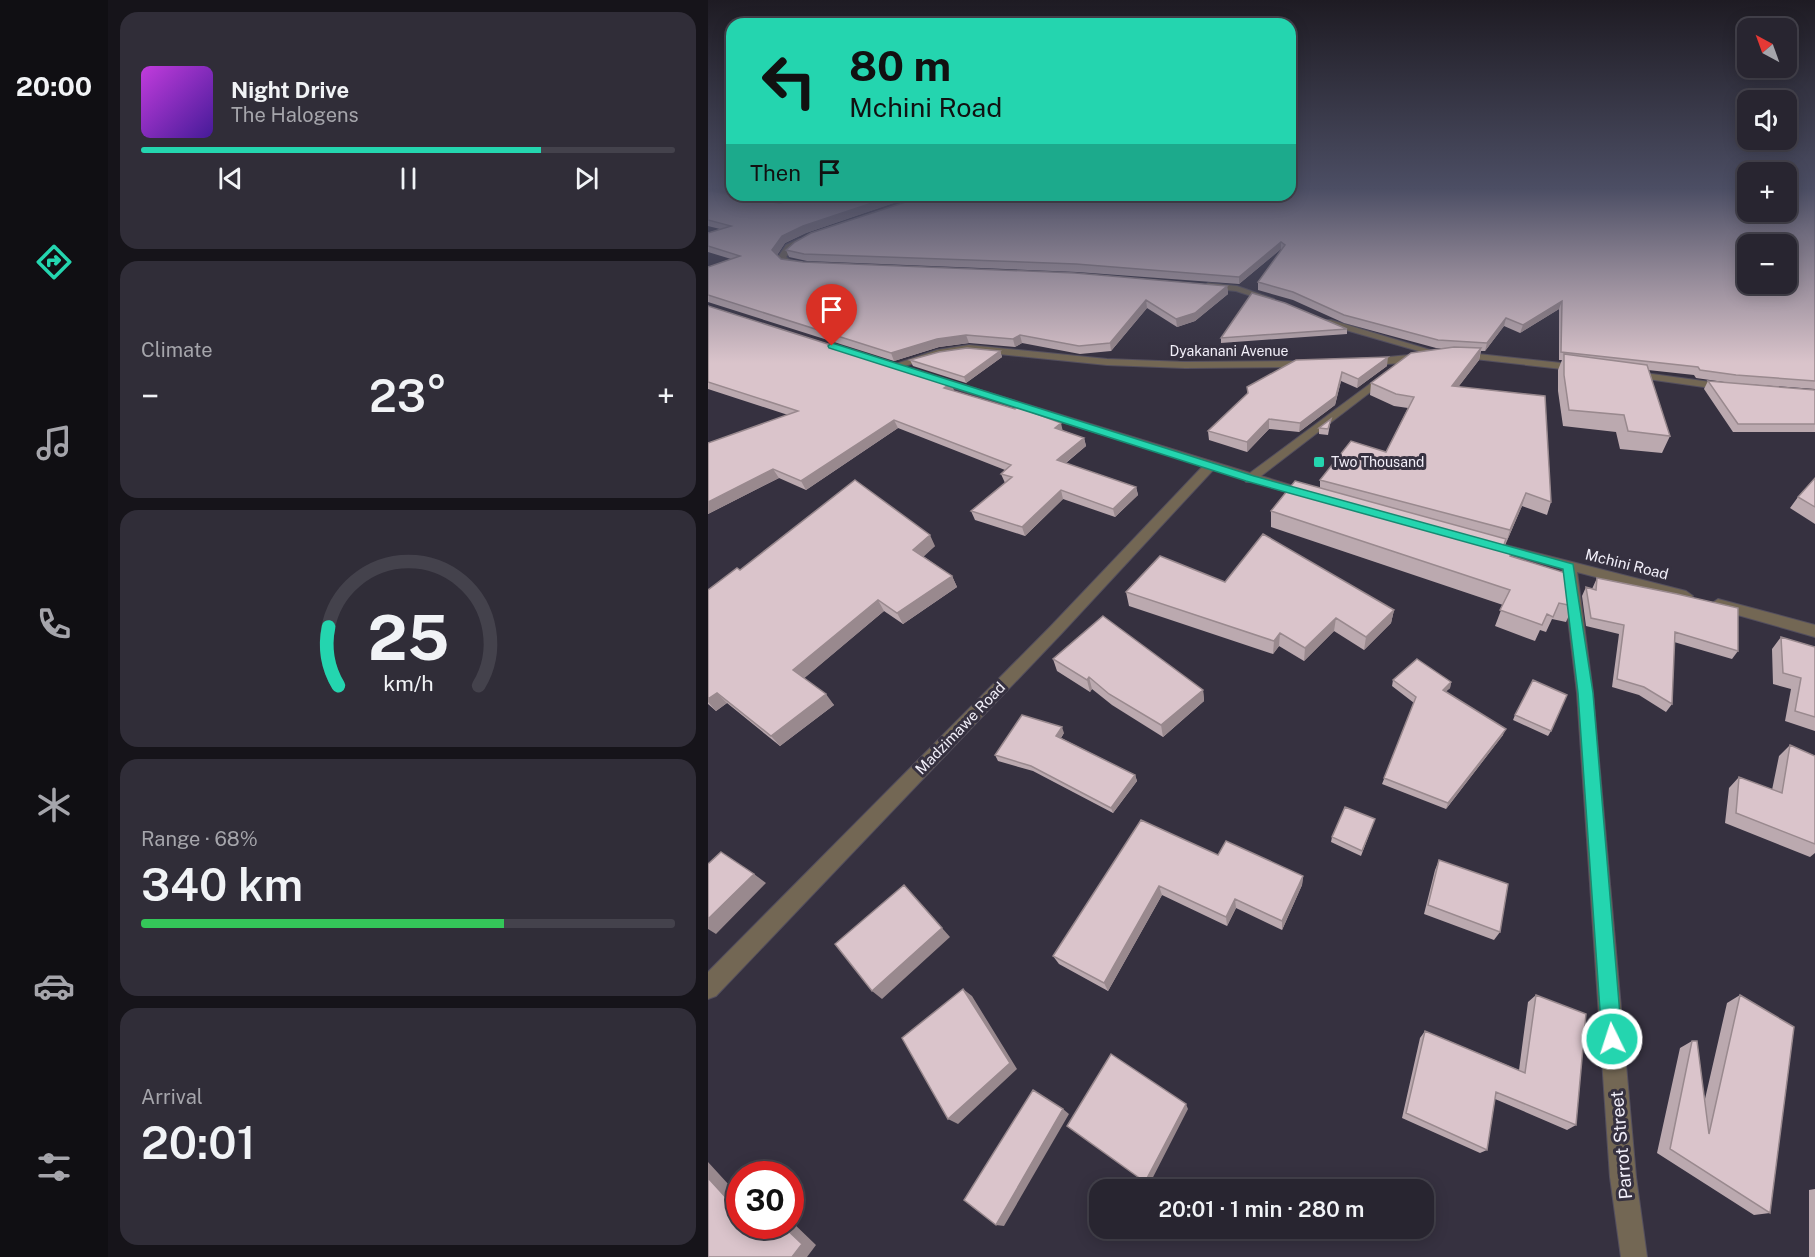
<!DOCTYPE html>
<meta charset="utf-8">
<style>
:root{--surface:#282530;--page:#302d38;--text:#f1f3f6;--muted:#a5a5ab;--line:#44424c;--accent:#24d5af}
body{margin:0;font-family:"Public Sans",sans-serif;background:var(--page);color:var(--text);height:100vh;display:flex;flex-direction:column;font-size:22px;white-space:nowrap}
*{box-sizing:border-box;margin:0}
p{font-size:20px;color:var(--muted)}
.icon{flex:none;width:33px;height:33px;fill:none;stroke:currentColor;stroke-width:2;stroke-linecap:round;stroke-linejoin:round}
.map{position:relative;flex:1;overflow:hidden}
.drawer{display:flex;flex-direction:column;gap:12px;padding:12px;background:#16141a;width:600px}
.drawer>*{flex:none}
.hud{position:absolute;left:18px;top:18px;width:570px;height:183px;border-radius:18px;box-shadow:0 3px 15px #0003,0 0 0 2px var(--line);background:#24d5af;color:#111;overflow:hidden}
.needle{width:39px;rotate:319deg}
.buttons{position:absolute;left:1029px;top:18px;display:grid;gap:12px}
.buttons a{display:grid;place-items:center;width:60px;height:60px;border-radius:12px;background:var(--surface);box-shadow:0 3px 15px #0003,0 0 0 2px var(--line);font-size:30px}
.speed{position:absolute;left:18px;top:1161px;display:flex;gap:12px;font-size:30px;font-weight:700;text-align:center}
.speed>*{display:grid;place-content:center;width:78px;height:78px;border-radius:50%;background:var(--surface);box-shadow:0 3px 15px #0003,0 0 0 2px var(--line);line-height:1}
.speed .limit{border:9px solid #d22;background:#fff;color:#111}
.pin{position:absolute;display:grid;place-items:center;width:51px;height:51px;color:#fff;margin:-62px -26px;border-radius:50% 50% 50% 0;rotate:-45deg;box-shadow:0 0 6px #0007}
.pin .icon{rotate:45deg}
.me{position:absolute;width:66px;margin:-33px;rotate:356deg;stroke-linejoin:round;filter:drop-shadow(0 0 4px #0008)}
.turn{display:flex;align-items:center;gap:21px;height:126px;padding:0 24px;font-size:27px}
.turn .icon{width:78px;height:78px;stroke-width:2.5}
.turn b{display:block;font-size:42px;line-height:51px}
.then{display:flex;align-items:center;height:57px;padding:0 24px;background:#0003;gap:12px;font-size:22px}
.big{font-size:45px;font-weight:600;line-height:1.1}
.drawer .card{flex:1;display:flex;flex-direction:column;justify-content:center;gap:9px;min-width:0;padding:0 21px;border-radius:18px;background:var(--page)}
.drawer .dial{align-items:center;gap:0}
.dial svg{height:156px;overflow:visible;fill:none;stroke:var(--line);stroke-width:7;stroke-linecap:round;text-anchor:middle}
.dial text{fill:var(--text);stroke:none}
.song{display:flex;align-items:center;gap:18px}
.cover{width:72px;height:72px;border-radius:9px;background:linear-gradient(135deg,hsl(290 70% 55%),hsl(260 70% 35%))}
.played{height:6px;border-radius:3px;background:linear-gradient(90deg,var(--accent) 75%,var(--line) 75%)}
.keys{display:flex;justify-content:space-around;direction:ltr}
.heat{display:flex;justify-content:space-between;align-items:center;font-size:33px;direction:ltr}
.charge{height:9px;border-radius:4px;background:linear-gradient(90deg,#34c759 68%,var(--line) 0)}
.trip{position:absolute;left:381px;top:1179px;width:345px;height:60px;border-radius:18px;background:var(--surface);box-shadow:0 3px 15px #0003,0 0 0 2px var(--line);font-weight:600;line-height:60px;text-align:center}
main{display:flex;flex:1;min-height:0}
.dock{display:flex;flex-direction:column;width:108px;justify-content:space-around;align-items:center;background:#100f13;color:var(--muted)}
.dock .icon{width:42px;height:42px}
.dock .on{color:var(--accent)}
.dock b{font-size:27px;color:var(--text)}
.map>svg:first-child{display:block}
.lines{fill:none;stroke-linecap:round;stroke-linejoin:round}
.minor-casing{stroke:#544f5e;stroke-width:2}
.minor{fill:#736754;fill-rule:evenodd}
.wall{fill:#bba9af}
.shaded-wall{fill:#99898e}
.building{fill:#dac4cb;stroke:#99898e;stroke-width:1.5;fill-rule:evenodd}
.route{fill:#24d5af;stroke:#178a72;stroke-width:1.5}
.poi-dot{fill:#24d5af;stroke:#363140;stroke-width:2}
.labels{text-anchor:middle;dominant-baseline:central;stroke-width:6;stroke-linejoin:round;paint-order:stroke}
.far-street-label{font-size:14px;fill:#f2eff9;stroke:#363140}
.far-poi-label{font-size:14px;fill:#f2eff9;stroke:#363140;text-anchor:start}
.street-label{font-size:15px;fill:#f2eff9;stroke:#363140}
.near-street-label{font-size:18px;fill:#f2eff9;stroke:#363140}
</style>
<main>
<nav class="dock">
<b>20:00</b>
<svg class="icon on" aria-label="directions" viewBox="0 0 24 24"><path d="M12 3l9 9-9 9-9-9zM9 14v-3h6M13 9l2 2-2 2"/></svg>
<svg class="icon" aria-label="music" viewBox="0 0 24 24"><path d="M9 18V5l10-2v13"/><circle cx="6" cy="18" r="3"/><circle cx="16" cy="16" r="3"/></svg>
<svg class="icon" aria-label="phone" viewBox="0 0 24 24"><path d="M5 4h4l2 5-3 2q2 4 5 5l2-3 5 2v4C11 20 4 13 5 4z"/></svg>
<svg class="icon" aria-label="climate" viewBox="0 0 24 24"><path d="M12 3v18M4 7l16 10M4 17L20 7"/></svg>
<svg class="icon" aria-label="car" viewBox="0 0 24 24"><path d="M5 17H2v-5l4-1 3-4h7l3 4 3 1v5h-3M9 17h6M6 11h13"/><circle cx="7" cy="17" r="2"/><circle cx="17" cy="17" r="2"/></svg>
<svg class="icon" aria-label="filters" viewBox="0 0 24 24"><path d="M4 7h16M4 17h16"/><circle cx="9" cy="7" r="2"/><circle cx="15" cy="17" r="2"/></svg>
</nav>
<section class="drawer">
<div class="card">
<div class="song"><i class="cover"></i><div><b>Night Drive</b><p>The Halogens</p></div></div>
<div class="played"></div>
<div class="keys"><svg class="icon" aria-label="previous" viewBox="0 0 24 24"><path d="M18 5L8 12l10 7zM5 5v14"/></svg><svg class="icon" aria-label="pause" viewBox="0 0 24 24"><path d="M8 5v14M16 5v14"/></svg><svg class="icon" aria-label="next" viewBox="0 0 24 24"><path d="M6 5l10 7-10 7zM19 5v14"/></svg></div>
</div>
<div class="card"><p>Climate</p>
<div class="heat"><a>−</a><b class="big">23°</b><a>+</a></div>
</div>
<div class="card dial"><svg viewBox="0 0 100 80">
<path d="M14 69A42 42 0 1 1 86 69"/>
<path d="M14 69A42 42 0 0 1 9 39" stroke="#24d5af"/>
<text x="50" y="56" font-size="32" font-weight="700">25</text>
<text x="50" y="72" font-size="11">km/h</text>
</svg></div>
<div class="card"><p>Range · 68%</p><b class="big">340 km</b><div class="charge"></div></div>
<div class="card"><p>Arrival</p><b class="big">20:01</b></div>
</section>
<div class="map">
<svg width="1107" height="1257" viewBox="0 0 1107 1257">
<rect width="100%" height="100%" fill="#363140"/>
<g class="lines">
<!-- minor casing -->
<g class="minor-casing">
<path id="minor" d="M15 187 24 189 0 197V193Z
M91 239 98 241 84 249 78 257 82 260 100 264C91 270 77 264 70 257L78 245Z
M500 283 529 286 566 299 562 302 528 291 497 288 496 286Z
M617 320H623L729 352 721 354 617 324Z
M261 345 399 359 477 362 600 361 605 364 600 367 477 368 399 365 261 351 233 355 187 369 182 366 229 350Z
M752 352 872 365 877 368 872 371 749 357 747 355Z
M711 354 716 357 714 359 697 363 660 365 655 362 660 359Z
M922 371 1017 384 1022 387 1017 390 918 376 917 374Z
M678 372 683 375 682 377 553 476 602 491 604 494 602 497 598 498 546 482H538L536 479 506 469 353 634 8 996 0 999V972L343 626 495 466 222 381V377H230L542 473Z
M778 540 978 591 985 596 978 601 869 572 885 693 928 1177 939 1257H913L902 1177 869 693 854 569 773 547 771 544Z
M1010 599 1107 625V637L1005 608 1003 604Z"/>
</g>
<!-- minor -->
<use href="#minor" class="minor"/>
</g>
<!-- wall -->
<path class="wall" d="M1107 187V389L1023 383 988 378 986 375 940 370 962 436 954 453 912 449 908 432 855 426 850 391V370L854 360H851V309L812 333 796 326 777 351H773L771 360 750 387 843 502 839 515 814 506 795 550 865 606 858 622 844 619 838 632 832 630 827 641 787 626 795 605 563 527V511L612 488V480L678 452 700 408 686 406 662 395 663 383 738 348H728L636 323 585 300 550 290V282L574 249H573L531 284 369 272 99 261 81 257 78 250 210 198Z
M0 191 48 200 71 203 78 202 95 195H209L98 233 77 243 69 255 73 259 95 262 519 286 520 294 487 321 469 327 439 308 403 351 372 354 314 343 307 347 261 343 231 347 186 361 0 302V267L23 259 0 252V233L12 229 0 226Z
M0 306 243 383 246 391 376 438 378 446 358 463 428 487 430 495 407 517 355 499 317 536 267 520 263 511 297 483 293 474 297 470 190 428 98 490 71 478 0 514V443L80 415 0 389Z
M639 329V334L513 343V338Z
M292 351 294 357 258 383 205 366 202 360Z
M679 366 649 388 633 381 627 405 591 432 561 429 539 452 501 440 500 431 539 395V387Z
M1000 381 1107 390V432H1025L996 389Z
M623 419 620 435 611 434V428Z
M1107 478V524L1082 508 1090 497Z
M227 546 215 556 244 576 249 587 195 624 176 611 96 678 126 705 72 746 19 703 8 711 0 704V590L32 570Z
M889 578 1030 651 1024 659 966 642 964 704 958 712 931 695 904 687 911 634 878 626 874 596 878 587 884 589Z
M517 582 686 610 683 623 656 650 626 631 596 661 571 646 565 654 421 606 418 592Z
M1073 637 1107 647V731L1077 721 1083 689 1065 684 1064 649Z
M345 659 495 690 496 701 455 737 404 705 384 689 382 692 349 671Z
M685 680 743 682 742 688 737 692 795 735 738 809 674 784 706 703 684 686Z
M807 715 843 731 840 736 805 720Z
M356 733 353 738 427 775 429 781 405 813 325 771 290 761 287 755Z
M1082 745 1107 756V853L1102 857 1017 823 1021 788 1031 777 1064 790 1071 756Z
M667 819 653 856 623 842 624 837Z
M433 820 510 855 595 876 594 885 574 930 528 908 519 926 454 895 400 991 351 964 345 956Z
M731 860 792 932 786 940 716 914 727 870Z
M828 995 868 1125 859 1130 787 1099 779 1150 772 1153 694 1118 712 1038 717 1031 811 1070 820 1002Z
M1032 995 1062 1213 1046 1215 949 1153 972 1048 984 1041 997 1099 1019 1003Z
M1107 1189V1257H1101V1190Z"/>
<!-- shaded-wall -->
<path class="shaded-wall" d="M188 195H209L98 233 77 243 68 257 64 250 74 236 95 226Z
M573 242V249L531 284V277Z
M519 286 520 294 487 321 469 327 468 319Z
M438 300 439 308 403 351 402 343Z
M854 301 851 309 812 333 815 325Z
M798 318 796 326 777 351 779 343Z
M258 335 261 343 231 347 186 361 183 353 229 339Z
M312 335 314 343 307 347 305 339Z
M773 348 771 360 742 398 744 386Z
M292 351 294 357 258 383 256 377Z
M680 357 679 366 649 388 650 379Z
M634 372 633 381 627 405 591 432 592 423Z
M243 383 246 391 236 388Z
M561 419V429L539 452V442Z
M186 420 190 428 98 490 93 481Z
M353 423 355 432 347 428Z
M376 438 378 446 351 468 349 460Z
M65 469 71 478 0 514V502Z
M428 487 430 495 407 517 405 509Z
M353 490 355 499 317 536 314 527Z
M818 493 814 506 798 543 802 530Z
M222 535 227 546 211 561 205 550Z
M244 576 249 587 195 624 189 613Z
M170 600 176 611 93 681 85 670Z
M686 610 683 623 656 650 658 637Z
M628 618 626 631 596 661 597 648Z
M572 633 571 646 565 654 566 641Z
M381 677 384 689 382 692 379 680Z
M743 682 742 688 733 696 735 690Z
M495 690 496 701 455 737 453 725Z
M9 693 19 703 8 711 0 702V699Z
M118 694 126 705 72 746 63 736Z
M354 727 356 733 350 742 348 736Z
M798 729 795 735 738 809 740 803Z
M427 775 429 781 405 813 403 808Z
M46 874 58 883 8 934 0 929V919Z
M595 876 594 885 574 930V921Z
M196 885 242 937 174 999 164 991Z
M451 886 454 895 400 991 396 983Z
M527 899 528 908 519 926 518 917Z
M255 989 264 996 309 1069 250 1124 240 1119Z
M478 1104 480 1109 441 1185 437 1182Z
M355 1109 361 1114 296 1226 288 1225Z
M0 1162 32 1197V1213L0 1178Z
M82 1220 108 1245 99 1257H84L75 1226H82Z"/>
<!-- building -->
<path class="building" d="M582 187H1040V212H1078V187H1107V381L1028 375 992 370 990 367 853 352 854 301 815 325 798 318 779 343 730 340 636 315 585 292 550 282 577 245 573 242 531 277 368 264 96 254 78 250 87 242 103 233 210 198 216 195H582ZM1040 244H1078V284H1040Z
M0 191H4L48 200 71 203 78 202 95 195H188L95 226 74 236 64 250 73 259 95 262 367 273 519 286 487 313 468 319 438 300 402 343 371 346 312 335 305 339 258 335 229 339 183 353 0 295V267L32 256 0 246V233L23 226 0 220Z
M544 293 577 303 639 329 513 338Z
M0 306 243 383 236 388 307 409 310 407 353 423 347 428 376 438 349 460 428 487 405 509 353 490 314 527 263 511 304 477 293 474 303 465 186 420 93 481 65 469 0 502V443L90 411 0 382Z
M746 347 773 348 744 386 837 396 843 502 818 493 802 530 612 480 643 441 678 452 706 397 688 394 663 383 703 353Z
M259 348 292 351 256 377 202 360 231 352Z
M856 354 939 365 962 436 920 431 916 415 861 410 856 375Z
M680 357 650 379 634 372 628 396 592 423 561 419 539 442 500 431 540 393 539 387 588 360Z
M1000 381 1107 390V424H1030Z
M623 419 620 429 611 428Z
M1107 478V507L1090 497Z
M147 480 222 535 205 550 244 576 189 613 170 600 85 670 118 694 63 736 9 693 0 699V590L29 568 32 570Z
M587 481 798 539 794 550 803 553 802 556 861 574 865 606 851 603 845 617 839 614 834 625 792 610 802 590 563 511Z
M555 534 686 610 658 637 628 618 597 648 572 633 566 641 418 592 452 556 517 582Z
M889 578 969 594 1030 608V651L967 632 964 704 936 687 909 679 916 625 883 618 878 587 888 590Z
M395 616 495 690 453 725 401 694 381 677 379 680 345 659Z
M1073 637 1107 647V717L1087 711 1093 678 1075 673Z
M709 659 743 682 735 690 798 729 740 803 676 778 708 697 685 680Z
M825 680 859 695 843 731 807 715Z
M314 715 354 727 348 736 427 775 403 808 323 766 287 755Z
M1082 745 1107 756V844L1028 813 1031 777 1074 793Z
M637 807 667 819 654 851 624 837Z
M433 820 510 855 518 841 595 876 574 921 527 899 518 917 451 886 396 983 345 956Z
M13 852 46 874 0 919V864Z
M731 860 800 884 792 932 720 905Z
M196 885 234 928 164 991 127 944Z
M255 989 302 1063 240 1119 194 1038Z
M828 995 878 1014 868 1125 788 1092 779 1150 698 1113 717 1031 817 1073Z
M1032 995 1086 1027 1062 1213 962 1149 984 1041H989L1001 1134Z
M403 1054 478 1104 437 1182 359 1126Z
M325 1090 355 1109 288 1225 256 1200Z
M0 1178 32 1213V1226H75L94 1244 84 1257H0Z"/>
<!-- sky -->
<linearGradient id="sky" x2="0" y2="1"><stop stop-color="#1e1b23"/><stop offset="0.52" stop-color="#4c4e64"/><stop offset="1" stop-color="#4c4e64" stop-opacity="0"/></linearGradient>
<rect width="1107" height="363" fill="url(#sky)"/>
<!-- route -->
<path class="route" d="M124 343 546 476 865 564 885 693 914 1039 911 1046 904 1049 897 1046 894 1039 870 693 855 569 538 481 121 348 120 346Z"/>
<!-- markers -->
<rect class="poi-dot" x="605" y="456" width="12" height="12" rx="3"/>
<g class="labels">
<!-- far-street labels -->
<g class="far-street-label">
<text x="521" y="351">Dyakanani Avenue</text>
</g>
<!-- far-poi labels -->
<g class="far-poi-label">
<text x="623" y="462">Two Thousand</text>
</g>
<!-- street labels -->
<g class="street-label">
<text transform="translate(919 564) rotate(14)">Mchini Road</text>
<text transform="translate(252 728) rotate(-46)">Madzimawe Road</text>
</g>
<!-- near-street labels -->
<g class="near-street-label">
<text transform="translate(913 1145) rotate(-95)">Parrot Street</text>
</g>
</g>
</svg>
<div class="buttons">
<a><svg class="needle" viewBox="-14 -14 28 28"><path d="M0-13l5 13h-10z" fill="#e53935"/><path d="M0 13l5-13h-10z" fill="#a5a5ab"/></svg></a>
<a><svg class="icon" aria-label="sound" viewBox="0 0 24 24"><path d="M4 9h4l5-4v14l-5-4H4zM17 9q2 3 0 6"/></svg></a>
<a>+</a>
<a>−</a>
</div>
<div class="speed"><div class="limit">30</div></div>
<div class="pin" style="left:124px;top:346px;background:#d93025"><svg class="icon" aria-label="arrive" viewBox="0 0 24 24"><path d="M6 21V4h12l-3 4 3 4H6"/></svg></div>
<svg class="me" style="left:904px;top:1039px" viewBox="-20 -20 40 40"><circle r="17" fill="#24d5af" stroke="#fff" stroke-width="3"/><path d="M0-11L8 9 0 5-8 9z" fill="#fff"/></svg>
<div class="trip">20:01 · 1 min · 280 m</div>
<div class="hud">
<div class="turn"><svg class="icon" aria-label="left" viewBox="0 0 24 24"><path d="M17 20v-9H6M10 6l-5 5 5 5"/></svg><div><b>80 m</b>Mchini Road</div></div>
<div class="then">Then<svg class="icon" aria-label="arrive" viewBox="0 0 24 24"><path d="M6 21V4h12l-3 4 3 4H6"/></svg></div>
</div>
</div>
</main>
